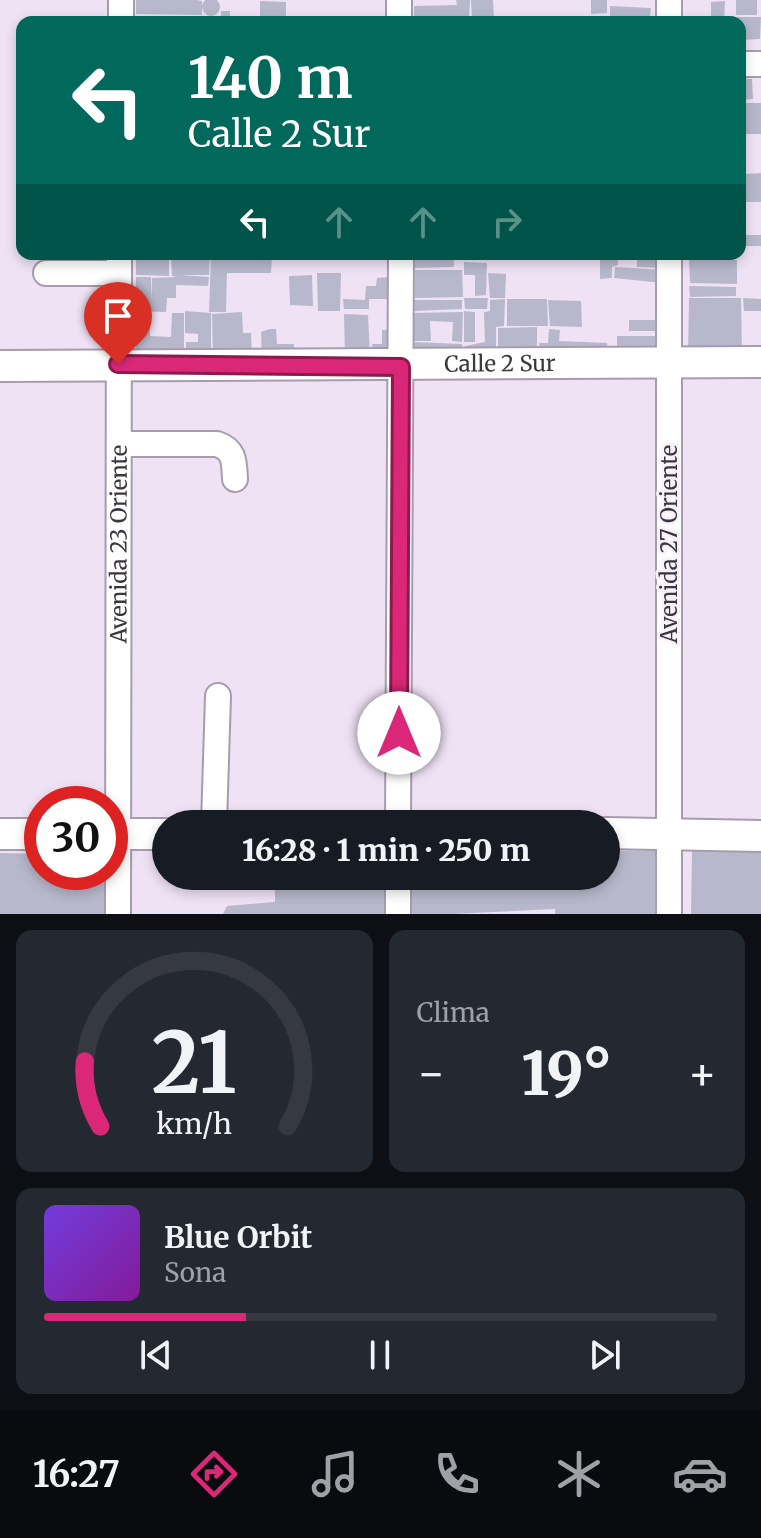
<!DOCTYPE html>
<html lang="es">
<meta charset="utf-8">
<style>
:root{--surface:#171b24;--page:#242831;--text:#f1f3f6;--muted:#9ea1a6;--line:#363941;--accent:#db2777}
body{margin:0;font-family:Merriweather,serif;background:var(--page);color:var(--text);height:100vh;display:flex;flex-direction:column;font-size:30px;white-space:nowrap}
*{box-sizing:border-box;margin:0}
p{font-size:26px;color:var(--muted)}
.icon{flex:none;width:44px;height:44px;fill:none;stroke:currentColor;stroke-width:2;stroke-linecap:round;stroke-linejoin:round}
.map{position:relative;height:914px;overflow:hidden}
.panel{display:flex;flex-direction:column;gap:16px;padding:16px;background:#0d0f14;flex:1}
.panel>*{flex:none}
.guide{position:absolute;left:16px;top:16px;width:730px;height:244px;border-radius:16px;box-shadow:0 4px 12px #0003;background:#00695c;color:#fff;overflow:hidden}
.speed{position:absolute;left:24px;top:786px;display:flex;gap:16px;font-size:40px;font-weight:700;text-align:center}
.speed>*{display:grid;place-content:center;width:104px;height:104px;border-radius:50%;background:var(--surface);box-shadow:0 4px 12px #0003;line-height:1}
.speed .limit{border:12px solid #d22;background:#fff;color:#111}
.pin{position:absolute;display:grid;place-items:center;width:68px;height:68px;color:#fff;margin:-82px -34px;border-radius:50% 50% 50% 0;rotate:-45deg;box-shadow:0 0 8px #0007}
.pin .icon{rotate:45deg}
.me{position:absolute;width:88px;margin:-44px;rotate:0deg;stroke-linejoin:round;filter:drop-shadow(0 0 6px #0008)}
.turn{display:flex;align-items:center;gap:28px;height:168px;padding:0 40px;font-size:36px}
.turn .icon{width:104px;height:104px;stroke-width:2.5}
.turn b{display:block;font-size:56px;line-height:68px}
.lanes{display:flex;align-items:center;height:76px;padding:0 40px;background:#0003;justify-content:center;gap:40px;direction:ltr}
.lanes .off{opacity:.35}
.big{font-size:60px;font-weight:800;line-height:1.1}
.panel .card{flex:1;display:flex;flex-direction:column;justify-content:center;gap:12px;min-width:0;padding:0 28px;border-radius:16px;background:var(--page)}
.panel .dial{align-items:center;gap:0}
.dial svg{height:208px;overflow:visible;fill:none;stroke:var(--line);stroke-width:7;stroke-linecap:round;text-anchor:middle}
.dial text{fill:var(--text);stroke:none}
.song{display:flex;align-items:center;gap:24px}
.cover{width:96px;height:96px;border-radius:12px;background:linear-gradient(135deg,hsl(260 70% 55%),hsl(290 70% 35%))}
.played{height:8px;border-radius:4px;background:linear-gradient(90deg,var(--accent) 30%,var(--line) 30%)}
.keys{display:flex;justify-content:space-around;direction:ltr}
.heat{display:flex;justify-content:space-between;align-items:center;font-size:44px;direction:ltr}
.panel .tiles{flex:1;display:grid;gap:16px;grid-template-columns:1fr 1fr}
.card:last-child{grid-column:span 2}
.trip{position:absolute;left:152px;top:810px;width:468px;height:80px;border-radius:40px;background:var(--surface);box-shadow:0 4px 12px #0003;font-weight:800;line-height:80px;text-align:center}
.tab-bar{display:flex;height:128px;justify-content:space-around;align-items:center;background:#090b0e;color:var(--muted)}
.tab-bar .icon{width:56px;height:56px}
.tab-bar .current{color:var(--accent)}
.tab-bar b{font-size:36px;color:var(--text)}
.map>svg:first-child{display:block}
.building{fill:#b8b8cc}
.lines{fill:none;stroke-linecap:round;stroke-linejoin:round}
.minor-casing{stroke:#a79cad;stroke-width:28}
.major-casing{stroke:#a79cad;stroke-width:34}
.minor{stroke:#fff;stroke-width:24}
.major{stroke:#fff;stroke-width:30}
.route-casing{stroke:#8e194d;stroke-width:20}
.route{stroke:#db2777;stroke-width:14}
.labels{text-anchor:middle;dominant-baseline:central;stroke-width:6;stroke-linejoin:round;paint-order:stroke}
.street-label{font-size:22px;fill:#3c373e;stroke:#f9f2fd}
</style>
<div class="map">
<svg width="761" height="914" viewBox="0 0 761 914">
<rect width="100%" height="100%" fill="#efe2f5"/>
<!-- building -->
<path class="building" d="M202 7a9 9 0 1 1 18 0a9 9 0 1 1-18 0Z
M136 0H196L202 1V15L136 14Z
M456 0H470L469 18H414V6L457 5Z
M471 0H493L494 18 472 19Z
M591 0H607V13L591 14Z
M736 0H757V15H736Z
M260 1 286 2V17L271 18V22H221V11H230V17H260Z
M725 1 724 22H711V2Z
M610 6 651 8 650 16 610 18Z
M736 17H761L760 39 740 40V22Z
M740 79H752L753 99 740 100Z
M740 103H761V134H740Z
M761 173V202H745V174Z
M740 235H761V246H740Z
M136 254H149L151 260 169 259V276L136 275Z
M174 254H210L209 275H181L209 277 208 286 176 285V298H167L166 312 135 311 136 277H151L152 303V278L177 277 172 276 171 256Z
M415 254 454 256V267L415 268Z
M600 254H618V265L612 267V278L600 279Z
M637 254H662L663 268 637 267Z
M211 255 272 256 271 273H227L226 312H209Z
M689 257 737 260V284L690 283Z
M464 262 487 263 486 295 475 296V275H464Z
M615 267 664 270 663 283 614 278Z
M415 270H462L463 297 415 298Z
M317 273H341L340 311H318Z
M488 273 506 274 505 298H490Z
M312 275 313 306 290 305 289 276Z
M391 277 390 299H369V309H344L343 299 365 300 366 286H376L377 278Z
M689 286 736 287V296L690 297Z
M464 298H488L487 309H465Z
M689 298H741L742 355 688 356Z
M743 298 761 299V311H744Z
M505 299 504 326 496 327V356H465V346L485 342 484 312 490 311V300Z
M507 299H547L548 326H507Z
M414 300H462V309L414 311Z
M548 300 581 301 582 327 550 326Z
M185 311 211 313V360L186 359V342H198V334L185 333Z
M464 311 475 312V342H464Z
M242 312 243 333H251L252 357 213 358 212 314Z
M463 312 462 342 452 341 453 322 430 321 431 341H414V313Z
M135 313H149L150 336 171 337 172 313H184V352L136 357Z
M344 314 368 315 370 357 345 356Z
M629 320H663L664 331H629Z
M537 327V356H498V328Z
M270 329H276L277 344H294V356H262L261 332Z
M549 329 560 330 559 341 607 343 608 356H540L539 343H548Z
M382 330H393L392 357 373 358 372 344H382Z
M617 336H664L663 356 617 355Z
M412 342 462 344V357H413Z
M761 849V914H691L692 850Z
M670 850 669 914H555V909L452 914H223L227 906 275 902V876H606V851Z
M0 853 42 854V872H110L118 914H0Z"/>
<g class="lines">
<!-- minor casing -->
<g class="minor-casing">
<g id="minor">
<path d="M399 0V22"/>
<path d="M669 0V22"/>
<path d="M121 22V0"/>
<path d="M740 64H761"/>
<path d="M669 254V914"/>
<path d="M46 273H119"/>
<path d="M120 444H217C235 450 234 462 235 479"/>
<path d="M214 824 218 696"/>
<path d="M398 824 401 254"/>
<path id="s1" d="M118 914 119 254"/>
<path d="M398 914V876"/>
</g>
</g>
<!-- major casing -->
<g class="major-casing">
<g id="major">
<path id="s2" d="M0 366 761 362"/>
<path d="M606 833 761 836"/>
<path d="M0 834H42"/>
<path d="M110 834H166"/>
</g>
</g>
<!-- minor -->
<use href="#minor" class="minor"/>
<!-- major -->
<use href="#major" class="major"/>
</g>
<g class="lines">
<!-- route casing -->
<g class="route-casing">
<path id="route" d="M118 364 401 367 399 733"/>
</g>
<!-- route -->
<use href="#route" class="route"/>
</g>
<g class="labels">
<!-- street labels -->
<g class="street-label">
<text stroke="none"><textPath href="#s2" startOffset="500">Calle 2 Sur</textPath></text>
<text stroke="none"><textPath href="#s1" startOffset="370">Avenida 23 Oriente</textPath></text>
<text transform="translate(669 544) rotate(-90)">Avenida 27 Oriente</text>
</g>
</g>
</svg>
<div class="speed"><div class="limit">30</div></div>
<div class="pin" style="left:118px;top:364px;background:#d93025"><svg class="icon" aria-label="arrive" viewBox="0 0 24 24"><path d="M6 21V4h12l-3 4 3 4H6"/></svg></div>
<svg class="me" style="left:399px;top:733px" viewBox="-20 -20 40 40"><circle r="19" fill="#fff"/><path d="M0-13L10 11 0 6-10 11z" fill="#db2777"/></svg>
<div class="trip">16:28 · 1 min · 250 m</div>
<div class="guide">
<div class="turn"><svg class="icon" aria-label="left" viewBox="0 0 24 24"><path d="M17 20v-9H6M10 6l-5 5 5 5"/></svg><div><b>140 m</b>Calle 2 Sur</div></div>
<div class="lanes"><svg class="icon" aria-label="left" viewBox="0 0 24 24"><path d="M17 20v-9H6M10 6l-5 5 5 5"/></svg><svg class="icon off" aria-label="ahead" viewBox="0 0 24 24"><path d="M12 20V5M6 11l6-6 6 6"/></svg><svg class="icon off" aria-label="ahead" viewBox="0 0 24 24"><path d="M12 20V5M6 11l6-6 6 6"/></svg><svg class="icon off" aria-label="right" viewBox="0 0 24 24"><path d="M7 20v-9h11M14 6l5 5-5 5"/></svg></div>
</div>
</div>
<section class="panel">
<div class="tiles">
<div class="card dial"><svg viewBox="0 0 100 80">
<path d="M14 69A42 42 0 1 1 86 69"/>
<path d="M14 69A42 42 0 0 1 8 44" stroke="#db2777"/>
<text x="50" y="56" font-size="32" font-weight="700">21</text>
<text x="50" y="72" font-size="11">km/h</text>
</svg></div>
<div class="card"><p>Clima</p>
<div class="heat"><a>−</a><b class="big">19°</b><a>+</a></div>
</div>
<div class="card">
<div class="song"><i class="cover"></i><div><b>Blue Orbit</b><p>Sona</p></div></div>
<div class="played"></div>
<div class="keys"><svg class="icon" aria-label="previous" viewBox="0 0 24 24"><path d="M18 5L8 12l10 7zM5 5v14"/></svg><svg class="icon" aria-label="pause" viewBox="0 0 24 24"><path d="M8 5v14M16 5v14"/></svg><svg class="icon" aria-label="next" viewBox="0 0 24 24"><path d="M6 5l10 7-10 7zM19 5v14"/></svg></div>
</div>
</div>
</section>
<nav class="tab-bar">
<b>16:27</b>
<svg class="icon current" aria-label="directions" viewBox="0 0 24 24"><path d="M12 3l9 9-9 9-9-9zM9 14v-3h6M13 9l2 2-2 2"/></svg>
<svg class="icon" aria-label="music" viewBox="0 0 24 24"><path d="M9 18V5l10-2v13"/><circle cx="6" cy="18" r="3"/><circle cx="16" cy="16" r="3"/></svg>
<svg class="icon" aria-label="phone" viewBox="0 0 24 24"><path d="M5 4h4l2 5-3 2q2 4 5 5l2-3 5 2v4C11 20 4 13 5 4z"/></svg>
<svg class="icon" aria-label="climate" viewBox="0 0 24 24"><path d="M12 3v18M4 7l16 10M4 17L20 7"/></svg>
<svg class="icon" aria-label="car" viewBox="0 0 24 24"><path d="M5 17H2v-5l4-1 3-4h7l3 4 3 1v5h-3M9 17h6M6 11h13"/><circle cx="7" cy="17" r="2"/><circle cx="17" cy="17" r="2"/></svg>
</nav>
